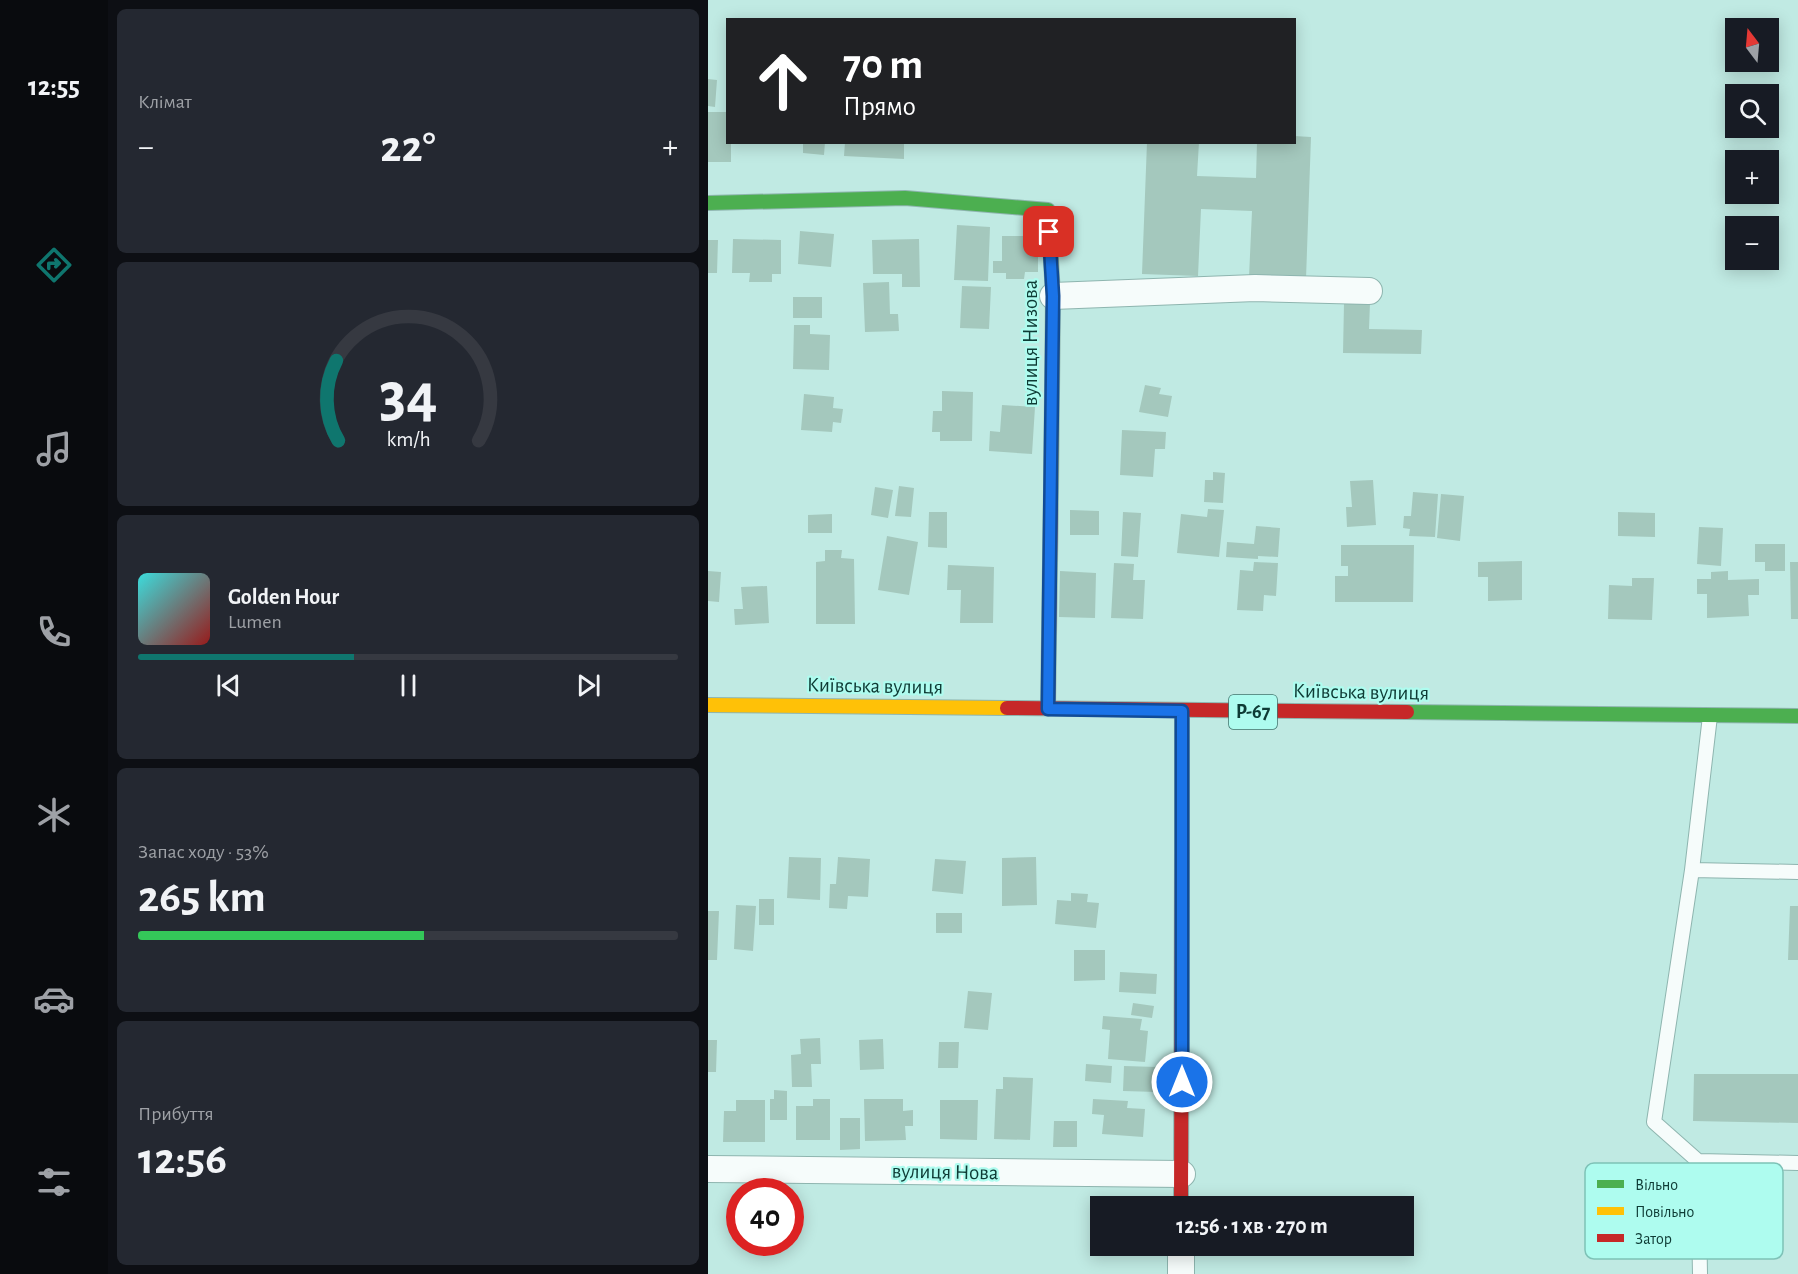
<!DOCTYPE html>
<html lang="uk">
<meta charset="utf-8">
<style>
:root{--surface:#171b24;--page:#242831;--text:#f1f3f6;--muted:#9ea1a6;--line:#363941;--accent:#0f766e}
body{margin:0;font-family:"Alegreya Sans",sans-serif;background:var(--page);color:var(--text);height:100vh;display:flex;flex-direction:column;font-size:22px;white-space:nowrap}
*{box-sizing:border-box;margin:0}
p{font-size:20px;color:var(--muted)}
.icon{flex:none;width:33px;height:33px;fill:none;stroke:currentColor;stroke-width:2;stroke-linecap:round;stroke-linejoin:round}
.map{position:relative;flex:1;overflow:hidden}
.details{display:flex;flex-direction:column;gap:9px;padding:9px;background:#0d0f14;width:600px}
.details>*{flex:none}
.hud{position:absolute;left:18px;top:18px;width:570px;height:126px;border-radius:0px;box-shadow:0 3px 15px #0003;background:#202124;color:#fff;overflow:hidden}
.needle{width:39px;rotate:344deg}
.controls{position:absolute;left:1017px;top:18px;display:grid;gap:12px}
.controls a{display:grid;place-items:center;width:54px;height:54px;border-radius:0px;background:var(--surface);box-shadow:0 3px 15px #0003;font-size:30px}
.speed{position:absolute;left:18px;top:1178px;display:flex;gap:12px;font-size:30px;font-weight:700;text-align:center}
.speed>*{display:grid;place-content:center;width:78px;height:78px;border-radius:50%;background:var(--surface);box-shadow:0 3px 15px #0003;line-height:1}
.speed .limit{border:9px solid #d22;background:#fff;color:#111}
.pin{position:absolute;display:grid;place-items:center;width:51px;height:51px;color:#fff;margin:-26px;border-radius:12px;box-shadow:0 3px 9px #0006}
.me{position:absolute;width:66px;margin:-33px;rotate:0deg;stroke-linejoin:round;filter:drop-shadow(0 0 4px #0008)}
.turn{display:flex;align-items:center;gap:21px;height:126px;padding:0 18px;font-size:27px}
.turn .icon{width:78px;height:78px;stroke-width:2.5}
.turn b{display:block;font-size:42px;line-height:51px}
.big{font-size:45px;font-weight:700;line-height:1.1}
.details .widget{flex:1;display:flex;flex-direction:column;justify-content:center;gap:9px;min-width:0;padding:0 21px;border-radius:9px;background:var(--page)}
.details .dial{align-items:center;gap:0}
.dial svg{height:156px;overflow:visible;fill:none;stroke:var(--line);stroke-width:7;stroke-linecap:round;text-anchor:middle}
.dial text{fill:var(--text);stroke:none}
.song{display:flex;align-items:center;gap:18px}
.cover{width:72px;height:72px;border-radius:9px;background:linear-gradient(135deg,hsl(180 70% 55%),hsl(0 70% 35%))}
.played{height:6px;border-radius:3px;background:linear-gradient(90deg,var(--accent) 40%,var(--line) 40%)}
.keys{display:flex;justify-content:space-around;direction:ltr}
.heat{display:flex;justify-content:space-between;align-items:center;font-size:33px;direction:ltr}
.charge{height:9px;border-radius:4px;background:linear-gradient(90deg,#34c759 53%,var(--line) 0)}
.trip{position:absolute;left:382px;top:1196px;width:324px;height:60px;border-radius:0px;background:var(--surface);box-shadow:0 3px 15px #0003;font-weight:700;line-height:60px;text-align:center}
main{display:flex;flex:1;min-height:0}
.menu{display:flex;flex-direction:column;width:108px;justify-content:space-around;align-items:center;background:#090b0e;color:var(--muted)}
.menu .icon{width:42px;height:42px}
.menu .current{color:var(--accent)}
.menu b{font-size:27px;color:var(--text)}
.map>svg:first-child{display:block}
.building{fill:#a4c8bd}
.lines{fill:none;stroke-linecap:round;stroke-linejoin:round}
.lane-casing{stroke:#8eb5af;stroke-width:16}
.street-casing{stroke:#8eb5af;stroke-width:28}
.fast-casing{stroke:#8eb5af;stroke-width:16}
.slow-casing{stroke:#8eb5af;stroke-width:16}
.jam-casing{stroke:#8eb5af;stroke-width:16}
.lane{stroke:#f6fcfb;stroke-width:14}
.street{stroke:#f6fcfb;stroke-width:26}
.fast{stroke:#4caf50;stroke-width:14}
.slow{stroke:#ffc107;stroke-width:14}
.jam{stroke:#c62828;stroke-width:14}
.route-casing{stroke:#114b97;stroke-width:15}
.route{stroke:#1a73e8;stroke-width:10}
.labels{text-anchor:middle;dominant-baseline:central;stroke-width:4.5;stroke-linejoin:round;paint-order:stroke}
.shield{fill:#aefcef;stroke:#3e756d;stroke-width:1.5}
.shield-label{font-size:20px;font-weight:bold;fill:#0e3b35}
.street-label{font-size:21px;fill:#0e3b35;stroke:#aefcef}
.key{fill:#aefcef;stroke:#7ec2b7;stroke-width:1.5}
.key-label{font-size:16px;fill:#0e3b35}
</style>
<main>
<nav class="menu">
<b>12:55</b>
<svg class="icon current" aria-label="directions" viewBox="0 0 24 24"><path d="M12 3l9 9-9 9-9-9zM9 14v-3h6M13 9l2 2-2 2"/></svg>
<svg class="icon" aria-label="music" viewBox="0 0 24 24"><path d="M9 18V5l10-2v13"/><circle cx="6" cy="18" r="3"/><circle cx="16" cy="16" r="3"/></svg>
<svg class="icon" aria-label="phone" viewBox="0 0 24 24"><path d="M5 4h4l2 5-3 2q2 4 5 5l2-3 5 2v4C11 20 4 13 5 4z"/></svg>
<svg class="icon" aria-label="climate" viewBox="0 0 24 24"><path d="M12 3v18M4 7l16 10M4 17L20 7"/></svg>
<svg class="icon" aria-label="car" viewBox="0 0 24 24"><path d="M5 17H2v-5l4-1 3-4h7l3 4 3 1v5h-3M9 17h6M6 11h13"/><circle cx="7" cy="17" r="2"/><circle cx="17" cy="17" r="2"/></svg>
<svg class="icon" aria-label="filters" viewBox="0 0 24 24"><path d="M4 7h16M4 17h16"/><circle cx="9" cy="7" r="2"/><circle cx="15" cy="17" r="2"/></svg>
</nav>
<section class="details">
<div class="widget"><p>Клімат</p>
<div class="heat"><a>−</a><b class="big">22°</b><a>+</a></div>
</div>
<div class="widget dial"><svg viewBox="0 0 100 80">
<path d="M14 69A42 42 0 1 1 86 69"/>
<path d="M14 69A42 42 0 0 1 13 28" stroke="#0f766e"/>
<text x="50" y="56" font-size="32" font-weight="700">34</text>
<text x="50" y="72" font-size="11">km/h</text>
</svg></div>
<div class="widget">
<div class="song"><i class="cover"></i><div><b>Golden Hour</b><p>Lumen</p></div></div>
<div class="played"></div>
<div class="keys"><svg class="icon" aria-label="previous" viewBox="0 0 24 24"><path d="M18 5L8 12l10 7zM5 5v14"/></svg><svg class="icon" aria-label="pause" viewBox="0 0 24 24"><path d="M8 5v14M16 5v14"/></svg><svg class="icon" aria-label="next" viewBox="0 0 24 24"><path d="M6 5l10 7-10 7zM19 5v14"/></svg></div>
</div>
<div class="widget"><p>Запас ходу · 53%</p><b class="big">265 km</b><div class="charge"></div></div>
<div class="widget"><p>Прибуття</p><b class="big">12:56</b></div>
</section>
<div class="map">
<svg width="1090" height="1274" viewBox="0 0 1090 1274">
<rect width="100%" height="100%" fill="#c0eae3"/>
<!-- building -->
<path class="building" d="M0 79 9 80 7 107 0 106Z
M0 112H20V142H23V162H0Z
M586 136 603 137 598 279 541 277 544 211 493 209 490 276 434 274 439 142H491L489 176 548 178 549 142H586Z
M95 142H117L116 155 95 153Z
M137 142H196V159L136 156Z
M249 225 282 227 280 281 246 280Z
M92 231 126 234 123 267 90 264Z
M294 236H330V272H317L316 279H298V273H285V261H294Z
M25 239 73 240V274H64V282H41L42 273H24Z
M211 239 212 287H194V274H165L164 240Z
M0 240H10L9 273H0Z
M181 282 182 314H190L191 331 157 332 155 283Z
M254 286 283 287 281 329 252 328Z
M85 297H114V318H85Z
M636 303H662L661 329 714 330 713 354 635 353Z
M86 325H102V334L122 335 121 370 85 369Z
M437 385 453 388 451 394 464 396 460 417 431 412Z
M234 391 265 392 264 441H232V432H224L225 411H234Z
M96 394 126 397 125 408 135 409 133 423 125 422 124 432 93 430Z
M294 405 327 407 324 454 281 451 282 431 292 432Z
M414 430 458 432 457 449H447L445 477 412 475Z
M505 472 517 473 515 503 496 502 497 480H505Z
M665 480 668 525 639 527 638 507H644L642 481Z
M191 486 206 488 203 517 187 516Z
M167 487 185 490 180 518 163 515Z
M705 492 730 494 727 537 701 536 702 529 695 528 696 516H703Z
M733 494 756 496 752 541 729 538Z
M500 509 516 510 511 557 469 553 473 514 499 517Z
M362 510 391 511V535H362Z
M221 512H239V548L220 547Z
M415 512 433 513 430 557 413 556Z
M910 512 947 513V537L910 536Z
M124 514V533H100V515Z
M548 526 572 528 570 557 550 556V559L518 557 519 542 546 544Z
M991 527 1015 528 1013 566 989 564Z
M179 536 210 542 201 595 170 590Z
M1047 544H1077V571H1057V562H1047Z
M633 545H706L705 602H627V576H640V566H633Z
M117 550H134L133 558 146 559 147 624H108V562L117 561Z
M814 561V600L780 601V577H770V562Z
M546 562 570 563 568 596 556 595 555 611 529 610 532 570 545 571Z
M1082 562H1090V619H1083Z
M406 563 426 564 425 580H437L435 619 403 618Z
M240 565 286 567 285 623H252L253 590H239Z
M0 571 13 572 11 602 0 601Z
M352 571 388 573 387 618 351 617Z
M1020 571V580L1051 579V595H1040L1041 616 999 618V594H989V579H1003V572Z
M924 578H946L944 620 900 619 901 585 924 586Z
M59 586 61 623 27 625 26 609H35L33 587Z
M81 857 113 858 112 900 79 898Z
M130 857 162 859 160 897 140 896 139 909 121 908 122 884H128Z
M328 857 329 905 294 906V858Z
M227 859 258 861 255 894 224 891Z
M363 893 380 894 379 902 391 903 388 928 347 924 349 900 363 901Z
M51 899H66V925H51Z
M28 905 48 906 45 951 26 949Z
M1082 906H1090V960H1080Z
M0 911H11L9 960H0Z
M228 913H254V933H228Z
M366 950H397V980L366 981Z
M412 972 449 974 448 994 411 992Z
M260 991 284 993 280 1030 256 1028Z
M425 1003 446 1006 444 1018 423 1015Z
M395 1016 434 1019 432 1030 440 1031 437 1062 400 1059 402 1030 394 1029Z
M112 1038 113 1064H103L104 1087H84L83 1055 93 1054 92 1039Z
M175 1039 176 1069 152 1070 151 1040Z
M0 1040H9L8 1072H0Z
M231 1042H251L250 1068H230Z
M378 1064 404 1066 403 1083 377 1081Z
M416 1066 449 1067V1092L415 1091Z
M986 1074H1090V1123L985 1121Z
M295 1077 325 1078 322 1140 286 1139 288 1089H295Z
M66 1090 79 1091V1120H62V1099H66Z
M105 1099H122V1140H88V1106H105Z
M156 1099H195V1111L205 1110V1126H197L198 1140 157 1141Z
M385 1099 420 1101 419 1108 437 1109 435 1137 394 1134 396 1115 384 1114Z
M28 1100H57V1142H15L16 1111H28Z
M232 1100H270L269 1140 232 1139Z
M132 1118H152V1149L132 1150Z
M346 1121H369V1147H345Z"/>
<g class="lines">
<!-- lane casing -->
<g class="lane-casing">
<path id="lane" d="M1002 716 984 870 946 1122 990 1161 1090 1163
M984 870 1090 872
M990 1161 992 1274"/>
</g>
<!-- street casing -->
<g class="street-casing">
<path id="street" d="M345 296 547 288 661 291
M0 1169 474 1174
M473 1274V1245"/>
</g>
<!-- fast casing -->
<g class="fast-casing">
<path id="fast" d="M0 203 197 198 340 210 342 241
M699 712 1090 716
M474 851V711"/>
</g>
<!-- slow casing -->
<g class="slow-casing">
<path id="slow" d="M342 241 345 296 343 490
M0 705 299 708"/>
</g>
<!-- jam casing -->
<g class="jam-casing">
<path id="jam" d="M299 708 699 712
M340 709 343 490
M473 1206 474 851"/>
</g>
<!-- lane -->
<use href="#lane" class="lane"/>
<!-- street -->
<use href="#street" class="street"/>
<!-- fast -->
<use href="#fast" class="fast"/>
<!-- slow -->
<use href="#slow" class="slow"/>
<!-- jam -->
<use href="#jam" class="jam"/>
</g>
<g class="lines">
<!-- route casing -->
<g class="route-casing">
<path id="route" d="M341 232 345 296 340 709 474 711V1082"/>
</g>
<!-- route -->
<use href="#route" class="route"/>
</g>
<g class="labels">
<!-- shield labels -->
<rect class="shield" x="521" y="695" width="48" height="34" rx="4.5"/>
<g class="shield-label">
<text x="545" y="712">Р-67</text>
</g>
<!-- street labels -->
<g class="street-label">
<text transform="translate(322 343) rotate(-90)">вулиця Низова</text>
<text transform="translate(167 686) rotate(1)">Київська вулиця</text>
<text transform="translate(653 692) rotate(1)">Київська вулиця</text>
<text transform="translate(237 1172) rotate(1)">вулиця Нова</text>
</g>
</g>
<!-- legend -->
<rect x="877" y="1163" width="198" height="96" rx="9" class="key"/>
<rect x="889" y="1180" width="27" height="8" fill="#4caf50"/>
<rect x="889" y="1207" width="27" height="8" fill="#ffc107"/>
<rect x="889" y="1234" width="27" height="8" fill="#c62828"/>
<g class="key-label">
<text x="927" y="1190">Вільно</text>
<text x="927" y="1217">Повільно</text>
<text x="927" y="1244">Затор</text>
</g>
</svg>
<div class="controls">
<a><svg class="needle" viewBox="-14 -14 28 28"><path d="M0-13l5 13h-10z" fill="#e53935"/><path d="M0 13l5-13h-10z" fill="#9ea1a6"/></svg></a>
<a><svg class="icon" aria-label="search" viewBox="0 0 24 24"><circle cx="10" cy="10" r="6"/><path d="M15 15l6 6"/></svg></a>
<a>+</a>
<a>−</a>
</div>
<div class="speed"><div class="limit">40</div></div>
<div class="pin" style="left:341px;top:232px;background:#d93025"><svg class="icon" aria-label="arrive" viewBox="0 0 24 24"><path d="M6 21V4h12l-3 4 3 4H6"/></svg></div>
<svg class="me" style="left:474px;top:1082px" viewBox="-20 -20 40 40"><circle r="17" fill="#1a73e8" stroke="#fff" stroke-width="3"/><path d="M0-11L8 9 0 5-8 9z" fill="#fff"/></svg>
<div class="trip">12:56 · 1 хв · 270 m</div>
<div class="hud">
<div class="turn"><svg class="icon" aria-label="ahead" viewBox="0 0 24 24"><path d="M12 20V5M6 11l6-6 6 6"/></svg><div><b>70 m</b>Прямо</div></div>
</div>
</div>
</main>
